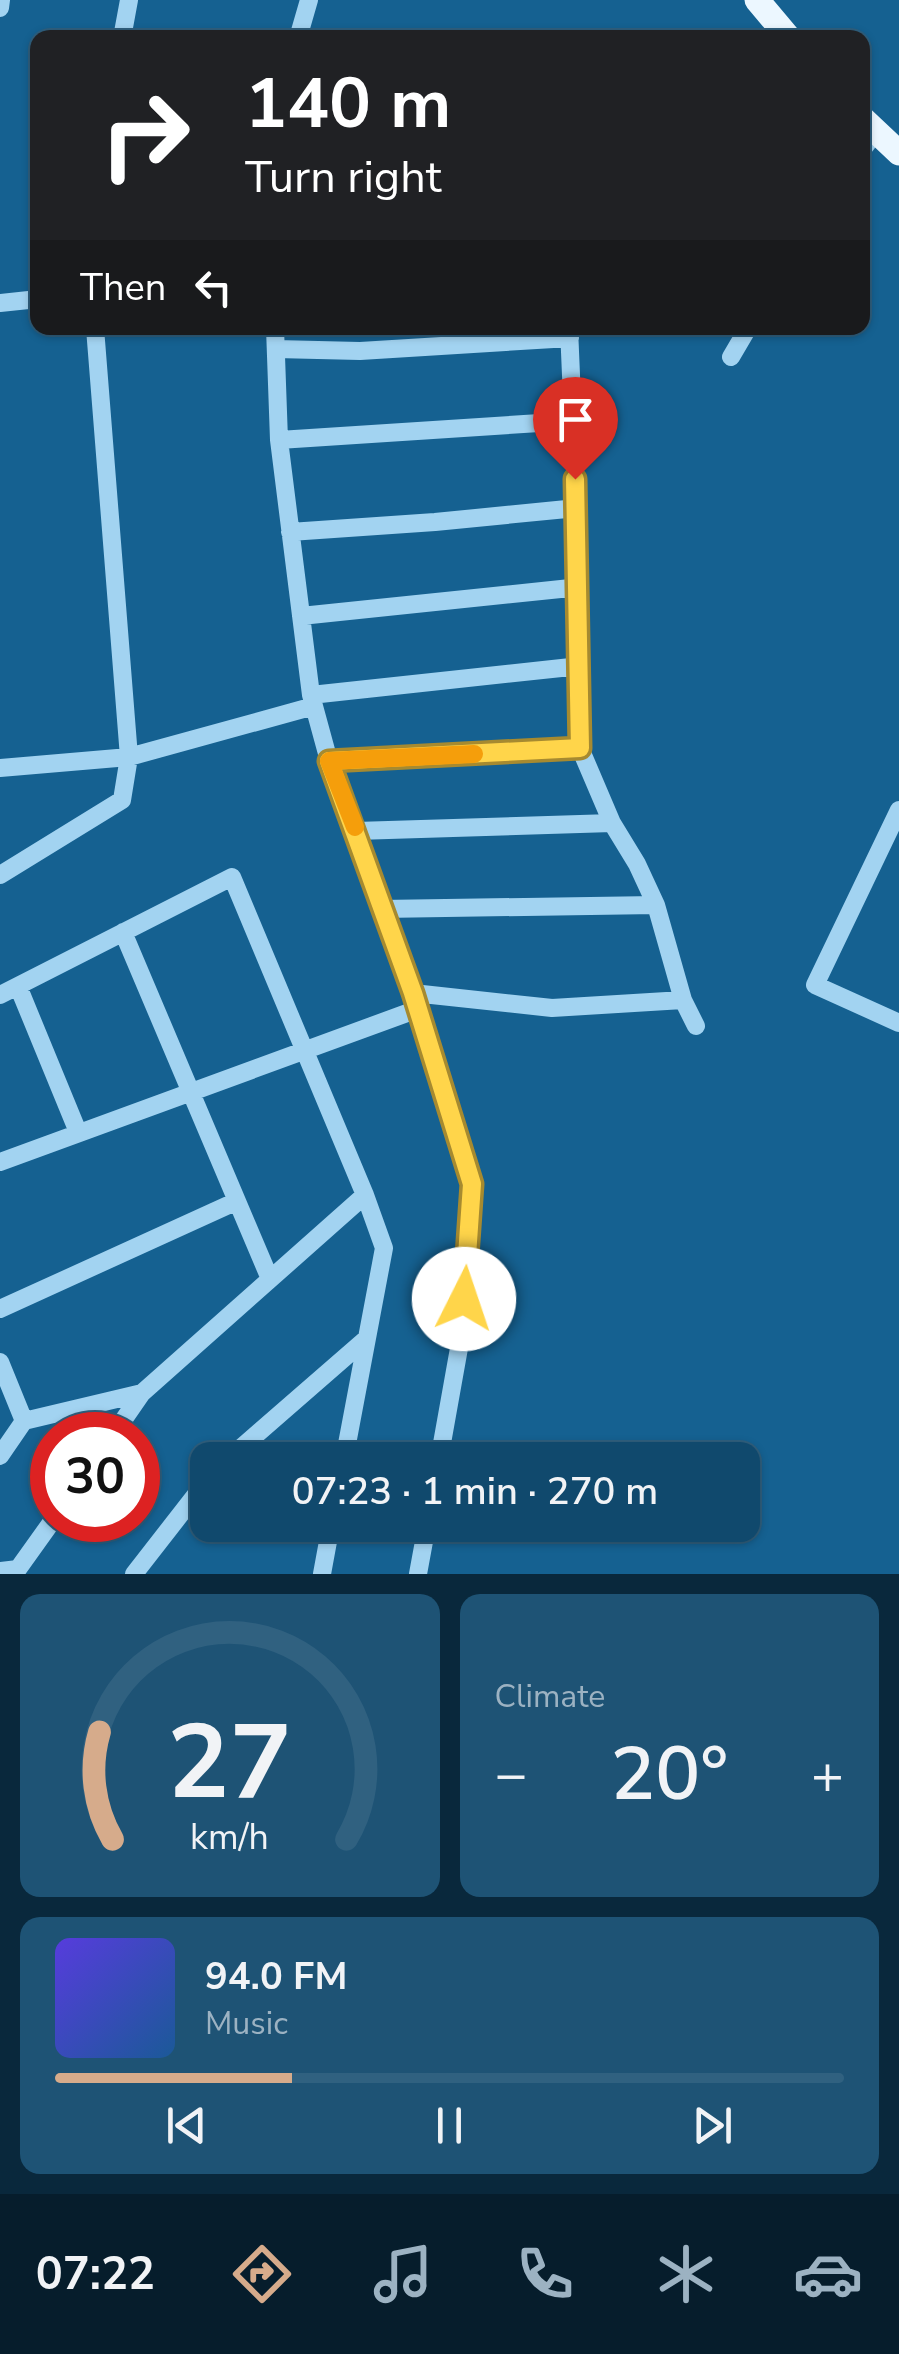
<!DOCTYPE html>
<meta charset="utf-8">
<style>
:root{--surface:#10496d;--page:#1e5375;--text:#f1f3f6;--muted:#9cb2c2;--line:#306180;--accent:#d6ab8b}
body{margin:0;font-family:"Nunito Sans",sans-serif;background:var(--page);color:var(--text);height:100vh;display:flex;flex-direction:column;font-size:38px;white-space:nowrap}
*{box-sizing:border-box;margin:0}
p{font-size:32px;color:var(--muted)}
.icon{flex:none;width:55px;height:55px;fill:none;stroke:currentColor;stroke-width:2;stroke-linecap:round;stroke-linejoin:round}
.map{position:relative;height:1574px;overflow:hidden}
.sheet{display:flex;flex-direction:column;gap:20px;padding:20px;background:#09283c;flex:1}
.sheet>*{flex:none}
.guide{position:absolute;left:30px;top:30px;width:840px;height:305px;border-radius:20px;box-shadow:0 2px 8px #0004,0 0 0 2px var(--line);background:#202124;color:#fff;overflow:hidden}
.speed{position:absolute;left:30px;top:1412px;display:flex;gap:20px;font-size:50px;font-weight:700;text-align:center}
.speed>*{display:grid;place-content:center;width:130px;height:130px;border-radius:50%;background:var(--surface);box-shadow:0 2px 8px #0004,0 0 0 2px var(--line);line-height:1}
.speed .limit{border:15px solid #d22;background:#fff;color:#111}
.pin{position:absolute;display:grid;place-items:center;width:85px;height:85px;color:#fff;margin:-102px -42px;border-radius:50% 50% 50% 0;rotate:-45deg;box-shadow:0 0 10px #0007}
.pin .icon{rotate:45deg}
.me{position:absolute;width:110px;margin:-55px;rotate:4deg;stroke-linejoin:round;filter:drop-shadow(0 0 8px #0008)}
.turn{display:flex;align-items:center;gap:35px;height:210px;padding:0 50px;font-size:45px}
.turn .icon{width:130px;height:130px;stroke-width:2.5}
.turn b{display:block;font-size:70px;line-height:85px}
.then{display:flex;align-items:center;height:95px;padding:0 50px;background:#0003;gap:20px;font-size:38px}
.big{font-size:75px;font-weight:600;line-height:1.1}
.sheet .widget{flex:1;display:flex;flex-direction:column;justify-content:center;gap:15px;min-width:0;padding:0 35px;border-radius:20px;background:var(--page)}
.sheet .dial{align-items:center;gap:0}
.dial svg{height:260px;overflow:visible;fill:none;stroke:var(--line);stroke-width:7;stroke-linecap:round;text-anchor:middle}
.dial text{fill:var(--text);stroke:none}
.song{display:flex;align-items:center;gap:30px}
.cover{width:120px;height:120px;border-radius:15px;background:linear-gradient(135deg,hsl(250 70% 55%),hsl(210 70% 35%))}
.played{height:10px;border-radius:5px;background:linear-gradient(90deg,var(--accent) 30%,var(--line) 30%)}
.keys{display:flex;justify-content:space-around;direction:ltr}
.heat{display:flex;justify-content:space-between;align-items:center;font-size:55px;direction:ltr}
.sheet .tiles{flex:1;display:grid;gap:20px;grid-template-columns:1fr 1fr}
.widget:last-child{grid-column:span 2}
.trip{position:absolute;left:190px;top:1442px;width:570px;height:100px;border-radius:20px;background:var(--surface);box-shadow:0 2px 8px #0004,0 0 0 2px var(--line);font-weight:600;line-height:100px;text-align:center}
.menu{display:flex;height:160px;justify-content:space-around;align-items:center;background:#061d2c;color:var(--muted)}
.menu .icon{width:70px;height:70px}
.menu .on{color:var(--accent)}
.menu b{font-size:45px;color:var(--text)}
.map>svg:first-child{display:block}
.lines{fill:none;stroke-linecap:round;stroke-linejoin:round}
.minor{stroke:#a2d3f1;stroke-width:18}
.major{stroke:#ecf7ff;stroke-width:25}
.route-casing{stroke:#a68a30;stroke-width:25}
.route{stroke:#ffd54a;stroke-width:18}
.slow{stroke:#f59e0b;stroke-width:18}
</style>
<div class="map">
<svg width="899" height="1574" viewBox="0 0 899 1574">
<rect width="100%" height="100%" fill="#156191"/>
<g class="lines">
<!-- minor -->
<path class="minor" d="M0 8 1 0
M122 38 129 0
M298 38 309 0
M862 150 876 132
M0 303 38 299
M275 328 279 440 311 695 329 761 413 993 472 1184 461 1337 439 1460
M569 328 580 587V748L612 823 637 864 656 905 683 1000 696 1026
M276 349 360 351 570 338
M731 357 748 328
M279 440 571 421
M290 532 435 522 577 508
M301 616 580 587
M311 695 580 666
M329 761 580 748
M0 768 129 757 314 706
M899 810 815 985 899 1023
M356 831 612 823
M0 875 122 800 129 757 95 328
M381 909 656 905
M123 932 270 1279
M18 986 78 1132
M413 993 552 1008 683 1000
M0 995 232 877 365 1195 384 1248 344 1460
M0 1162 418 1009
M0 1309 235 1202
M0 1362 24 1421
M113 1435 142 1393
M0 1456 24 1421 142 1393 365 1195
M227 1460 366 1339
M0 1571 18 1569 53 1520
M134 1574 208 1479
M322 1574 331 1525
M418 1574 427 1525"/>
<!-- major -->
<path class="major" d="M757 0 789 38
M862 118 899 153"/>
</g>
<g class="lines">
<!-- route casing -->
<g class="route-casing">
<path id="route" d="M464 1299 472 1184 413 993 329 761 580 748 575 479"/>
</g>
<!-- route -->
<use href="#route" class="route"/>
<!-- slow -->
<path class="slow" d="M355 827 329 761 474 754"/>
</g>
</svg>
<div class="speed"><div class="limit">30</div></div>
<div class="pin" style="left:575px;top:479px;background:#d93025"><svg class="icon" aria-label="arrive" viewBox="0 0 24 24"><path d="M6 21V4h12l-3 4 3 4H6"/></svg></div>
<svg class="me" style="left:464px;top:1299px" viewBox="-20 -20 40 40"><circle r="19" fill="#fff"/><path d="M0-13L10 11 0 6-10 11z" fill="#ffd54a"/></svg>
<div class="trip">07:23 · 1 min · 270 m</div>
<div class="guide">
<div class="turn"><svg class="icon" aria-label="right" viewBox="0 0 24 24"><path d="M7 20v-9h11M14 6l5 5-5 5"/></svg><div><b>140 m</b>Turn right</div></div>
<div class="then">Then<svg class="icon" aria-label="left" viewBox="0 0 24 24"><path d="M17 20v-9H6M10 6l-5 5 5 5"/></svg></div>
</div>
</div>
<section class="sheet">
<div class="tiles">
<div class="widget dial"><svg viewBox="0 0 100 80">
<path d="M14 69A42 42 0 1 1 86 69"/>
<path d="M14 69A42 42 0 0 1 10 36" stroke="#d6ab8b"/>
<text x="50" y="56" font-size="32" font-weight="700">27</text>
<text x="50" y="72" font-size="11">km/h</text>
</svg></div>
<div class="widget"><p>Climate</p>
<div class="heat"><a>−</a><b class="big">20°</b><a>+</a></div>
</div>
<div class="widget">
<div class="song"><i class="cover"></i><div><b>94.0 FM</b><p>Music</p></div></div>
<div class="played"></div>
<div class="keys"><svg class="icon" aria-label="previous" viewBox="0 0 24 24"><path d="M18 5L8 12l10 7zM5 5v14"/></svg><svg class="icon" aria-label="pause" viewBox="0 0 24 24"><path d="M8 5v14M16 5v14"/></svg><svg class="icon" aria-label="next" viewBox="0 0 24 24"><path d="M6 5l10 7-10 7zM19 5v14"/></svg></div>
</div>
</div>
</section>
<nav class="menu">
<b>07:22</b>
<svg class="icon on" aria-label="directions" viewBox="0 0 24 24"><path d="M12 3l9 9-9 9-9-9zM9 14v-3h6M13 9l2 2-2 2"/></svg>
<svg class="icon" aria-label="music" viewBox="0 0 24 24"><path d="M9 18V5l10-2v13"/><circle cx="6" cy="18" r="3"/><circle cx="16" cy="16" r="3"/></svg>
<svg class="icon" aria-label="phone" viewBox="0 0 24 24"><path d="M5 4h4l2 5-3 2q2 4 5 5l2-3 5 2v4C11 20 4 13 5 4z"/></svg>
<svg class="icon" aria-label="climate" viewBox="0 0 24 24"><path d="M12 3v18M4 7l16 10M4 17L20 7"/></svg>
<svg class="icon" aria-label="car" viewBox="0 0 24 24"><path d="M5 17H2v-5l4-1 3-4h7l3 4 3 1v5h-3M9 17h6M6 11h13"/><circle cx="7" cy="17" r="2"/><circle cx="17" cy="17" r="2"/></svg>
</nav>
